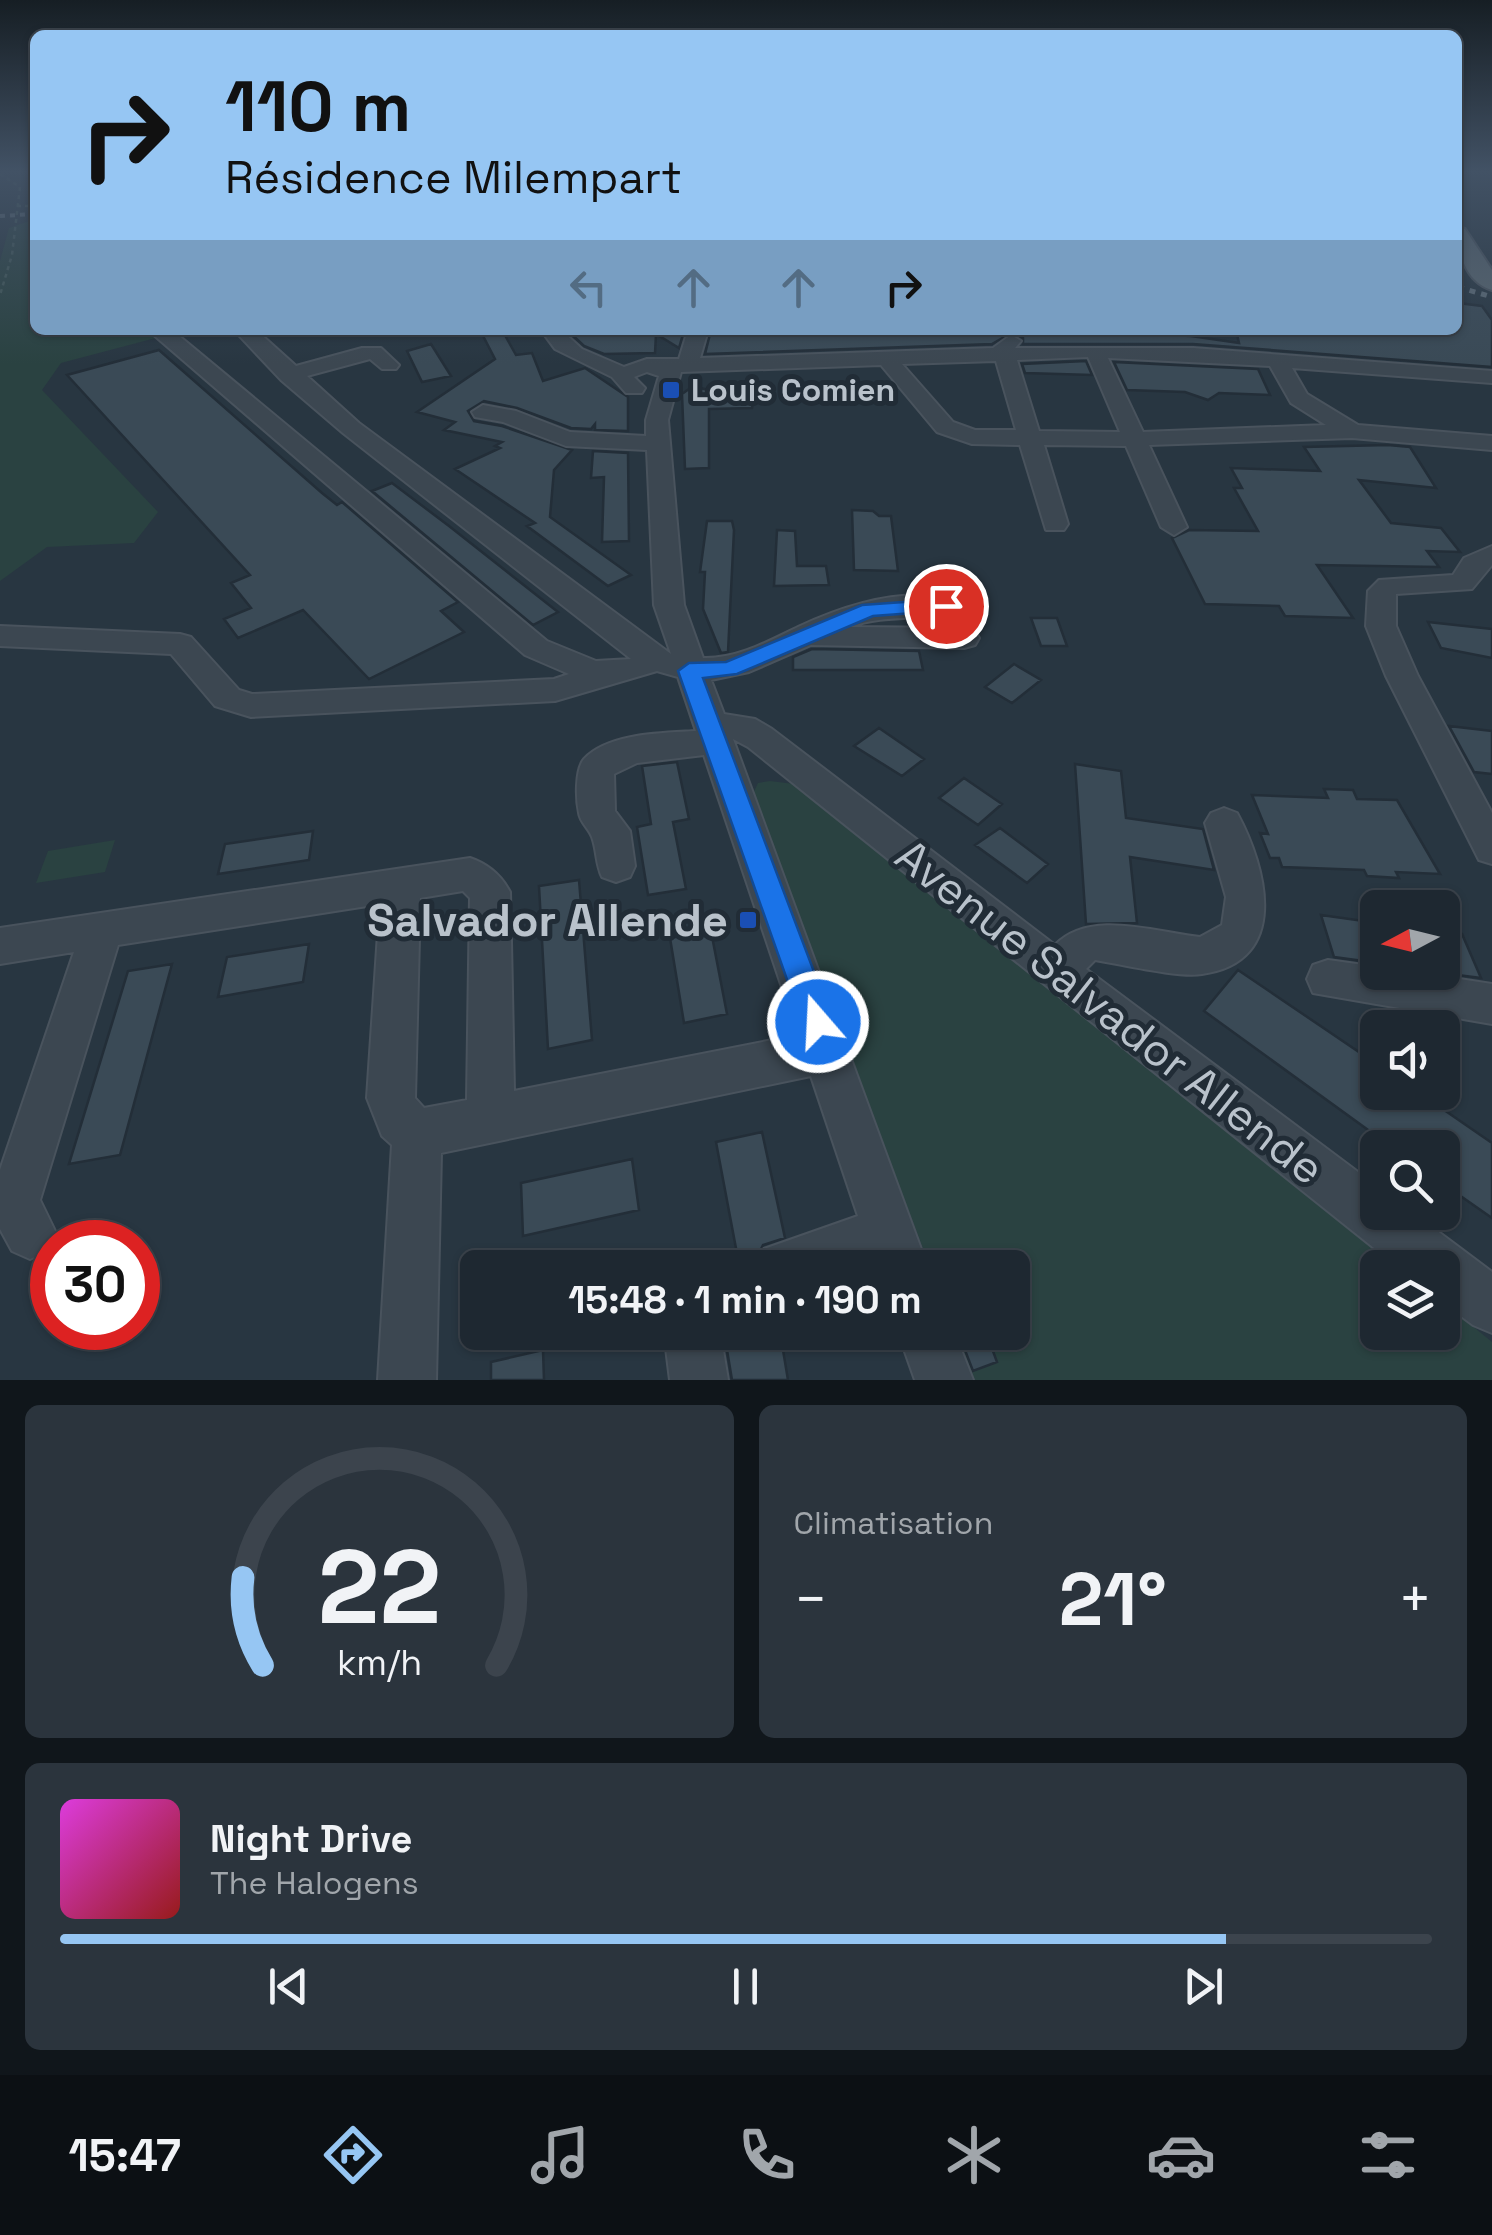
<!DOCTYPE html>
<html lang="fr">
<meta charset="utf-8">
<style>
:root{--surface:#1e2831;--page:#2b343d;--text:#f1f3f6;--muted:#a1a6ab;--line:#3c444d;--accent:#96c6f3}
body{margin:0;font-family:"Space Grotesk",sans-serif;background:var(--page);color:var(--text);height:100vh;display:flex;flex-direction:column;font-size:38px;white-space:nowrap}
*{box-sizing:border-box;margin:0}
p{font-size:32px;color:var(--muted)}
.icon{flex:none;width:55px;height:55px;fill:none;stroke:currentColor;stroke-width:2;stroke-linecap:round;stroke-linejoin:round}
.map{position:relative;height:1380px;overflow:hidden}
.details{display:flex;flex-direction:column;gap:25px;padding:25px;background:#10161b;flex:1}
.details>*{flex:none}
.guide{position:absolute;left:30px;top:30px;width:1432px;height:305px;border-radius:15px;box-shadow:0 2px 8px #0004,0 0 0 2px var(--line);background:#96c6f3;color:#111;overflow:hidden}
.needle{width:65px;rotate:263deg}
.controls{position:absolute;left:1360px;top:890px;display:grid;gap:20px}
.controls a{display:grid;place-items:center;width:100px;height:100px;border-radius:15px;background:var(--surface);box-shadow:0 2px 8px #0004,0 0 0 2px var(--line);font-size:50px}
.speed{position:absolute;left:30px;top:1220px;display:flex;gap:20px;font-size:50px;font-weight:700;text-align:center}
.speed>*{display:grid;place-content:center;width:130px;height:130px;border-radius:50%;background:var(--surface);box-shadow:0 2px 8px #0004,0 0 0 2px var(--line);line-height:1}
.speed .limit{border:15px solid #d22;background:#fff;color:#111}
.pin{position:absolute;display:grid;place-items:center;width:85px;height:85px;color:#fff;margin:-42px;border:5px solid #fff;border-radius:50%;box-shadow:0 2px 10px #0007}
.me{position:absolute;width:110px;margin:-55px;rotate:341deg;stroke-linejoin:round;filter:drop-shadow(0 0 8px #0008)}
.turn{display:flex;align-items:center;gap:35px;height:210px;padding:0 30px;font-size:45px}
.turn .icon{width:130px;height:130px;stroke-width:2.5}
.turn b{display:block;font-size:70px;line-height:85px}
.lanes{display:flex;align-items:center;height:95px;padding:0 30px;background:#0003;justify-content:center;gap:50px;direction:ltr}
.lanes .off{opacity:.35}
.big{font-size:75px;font-weight:700;line-height:1.1}
.details .widget{flex:1;display:flex;flex-direction:column;justify-content:center;gap:15px;min-width:0;padding:0 35px;border-radius:15px;background:var(--page)}
.details .dial{align-items:center;gap:0}
.dial svg{height:260px;overflow:visible;fill:none;stroke:var(--line);stroke-width:7;stroke-linecap:round;text-anchor:middle}
.dial text{fill:var(--text);stroke:none}
.song{display:flex;align-items:center;gap:30px}
.cover{width:120px;height:120px;border-radius:15px;background:linear-gradient(135deg,hsl(300 70% 55%),hsl(0 70% 35%))}
.played{height:10px;border-radius:5px;background:linear-gradient(90deg,var(--accent) 85%,var(--line) 85%)}
.keys{display:flex;justify-content:space-around;direction:ltr}
.heat{display:flex;justify-content:space-between;align-items:center;font-size:55px;direction:ltr}
.details .tiles{flex:1;display:grid;gap:25px;grid-template-columns:1fr 1fr}
.widget:last-child{grid-column:span 2}
.trip{position:absolute;left:460px;top:1250px;width:570px;height:100px;border-radius:15px;background:var(--surface);box-shadow:0 2px 8px #0004,0 0 0 2px var(--line);font-weight:700;line-height:100px;text-align:center}
.tab-bar{display:flex;height:160px;justify-content:space-around;align-items:center;background:#0c1014;color:var(--muted)}
.tab-bar .icon{width:70px;height:70px}
.tab-bar .selected{color:var(--accent)}
.tab-bar b{font-size:45px;color:var(--text)}
.map>svg:first-child{display:block}
.green{fill:#2a4241}
.building{fill:#3a4a56;stroke:#232e38;stroke-width:2.5}
.lines{fill:none;stroke-linecap:round;stroke-linejoin:round}
.minor-casing{stroke:#49535d;stroke-width:4}
.major-casing{stroke:#49535d;stroke-width:4}
.path{stroke:#435958;stroke-width:2.5;stroke-dasharray:4 4;stroke-linecap:butt}
.minor{fill:#3c4751;fill-rule:evenodd}
.major{fill:#5a6770;fill-rule:evenodd}
.rail-far1{stroke:#5e6c77;stroke-width:4;stroke-dasharray:5 5;stroke-linecap:butt}
.rail{stroke:#5e6c77;stroke-width:5;stroke-dasharray:6 6;stroke-linecap:butt}
.route{fill:#1a73e8;stroke:#114b97;stroke-width:2.5}
.transit-dot{fill:#1a4fb4;stroke:#212c36;stroke-width:4}
.labels{text-anchor:middle;dominant-baseline:central;stroke-width:10;stroke-linejoin:round;paint-order:stroke}
.far-poi-label{font-size:32px;font-weight:bold;fill:#b9c2cb;stroke:#212c36;text-anchor:start}
.near-poi-label{font-size:45px;font-weight:bold;fill:#b9c2cb;stroke:#212c36;text-anchor:end}
.near-street-label{font-size:45px;fill:#b9c2cb;stroke:#212c36}
</style>
<div class="map">
<svg width="1492" height="1380" viewBox="0 0 1492 1380">
<rect width="100%" height="100%" fill="#283641"/>
<!-- green -->
<path class="green" d="M35 219V330H186L61 363 42 390 158 512 134 543 47 547 0 581V261L9 228Z
M770 781 794 784 1399 1267 1378 1268V1332H1442L1443 1302 1492 1342V1380H972L954 1333 1012 1332V1268L930 1267 751 798 758 783Z
M115 840 105 872 36 883 48 851Z"/>
<!-- building -->
<path class="building" d="M1458 303 1482 306 1492 320V367L1193 344H1023V338L1013 332 992 344 705 354 711 330H1054L1191 336 1239 343 1236 330H1458Z
M480 330H502L516 355 532 353 543 381 585 368 628 397V431L595 430V424L591 429 571 428 517 408 484 401 468 411 474 421 502 426 572 450 554 470 550 517 631 575 608 586 527 526 535 523 455 469 500 448 495 446 502 442 444 430 455 422 417 412 495 359Z
M567 330H595L683 334 679 348 656 334 655 353 604 354 584 346Z
M431 344 451 376 422 382 407 351Z
M159 350 322 493 337 505 342 502 458 602 441 611 464 632 369 679 303 610 238 638 224 619 251 608 231 583 250 575 67 375Z
M1086 361 1092 375 1025 373 1022 364Z
M1114 362 1258 369 1270 395 1219 393 1208 400 1185 392 1127 390Z
M693 386 753 402 752 408 709 409V468L685 469 682 394Z
M1388 445 1410 447 1436 488 1359 480 1391 523 1441 528 1460 552 1427 551 1439 567 1317 565 1353 618 1285 616 1279 606 1205 604 1172 538 1189 530 1258 531 1234 488H1242L1231 468 1320 471 1304 447Z
M593 451 628 453 629 541 602 542 604 477 591 478Z
M392 483 449 526 558 612 533 625 372 491Z
M852 510 873 511 879 516H891L898 571 854 570Z
M707 521H732L734 530 728 652 721 653 703 609 705 572H700Z
M777 530 795 531 797 566H826L829 585 774 586Z
M1031 618H1057L1067 646H1041Z
M1428 622 1492 629V658L1441 648Z
M812 649 919 651 923 670H793V657Z
M1014 664 1041 680 1012 703 985 687Z
M1449 726 1492 731V774L1474 772Z
M879 728 924 759 902 776 854 746Z
M677 762 689 819 673 822 686 889 648 895 637 827 651 824 642 766Z
M1075 764 1121 771 1126 818 1203 829 1214 870 1130 857 1137 923 1086 924Z
M964 778 1002 804 978 825 939 798Z
M1324 789 1353 790 1357 799 1397 800 1440 874 1396 872 1399 878 1367 876 1364 870 1282 867 1279 858H1270L1260 833 1268 834 1252 795 1328 798Z
M1000 828 1048 864 1027 883 975 845Z
M313 831 309 860 218 874 225 844Z
M579 880 592 1040 548 1049 539 886Z
M1321 915 1378 923V963L1334 957Z
M711 931 727 1014 684 1023 670 938Z
M1442 931 1462 934 1481 978 1442 973Z
M309 944 303 982 218 997 227 957Z
M172 964 120 1155 69 1164 128 971Z
M1238 970 1378 1065V1092H1418L1492 1143V1218L1442 1183V1148H1393L1204 1011Z
M762 1132 785 1238 763 1245 758 1255 738 1259 716 1142Z
M632 1159 639 1210 523 1236 521 1183Z
M780 1332 788 1380H732L726 1344Z
M958 1332H986L997 1362 973 1371Z
M543 1350 544 1380H491V1362Z"/>
<g class="lines">
<!-- minor casing -->
<g class="minor-casing">
<path id="minor" d="M154 330H172L547 641 596 661 631 659 343 433 281 380 234 330H256L296 366 362 348H381L399 365 396 369H382L370 359 307 376 359 423 671 654 654 605 647 450 566 446 503 422 475 417 472 412 483 405 516 411 570 432 646 436V420L659 376 647 372 634 377 645 388 642 393H626L612 377 555 349 541 330H561L582 349 624 367 647 359H679L688 330H708L700 358 993 348 1011 335 1021 341 1015 348H1193L1492 371V383L1292 368 1307 394 1358 425 1492 436V450L1352 438 1149 445 1187 527 1174 535 1161 527 1126 446 1044 445 1068 524 1064 530H1046L1020 445 972 444 937 432 881 365 681 372 668 420 684 605 703 658C737 659 769 641 798 627 845 605 904 586 956 600L961 606 956 612C920 622 889 613 849 627L964 628 975 631 979 638 975 645 964 648 811 645 749 672 711 680 724 714 755 719 772 729 1055 945C1090 909 1154 932 1200 937L1222 925 1226 897 1205 823 1211 813 1224 808 1237 813C1267 868 1291 962 1202 974 1178 978 1121 964 1095 960L1086 969 1378 1187V1212H1412L1492 1272V1333L1473 1325 1442 1302V1268H1399L748 747 733 739 928 1268H875L874 1263 861 1268H757L764 1249 858 1216 811 1076 441 1153 436 1380H378L392 1145 382 1136 367 1098 380 904 118 945 40 1200 56 1233 48 1251 30 1259 12 1251 0 1229V1170L74 952 0 964V928L470 858C488 864 501 875 510 892L514 1091 798 1035 704 755 637 763 614 774 615 811 630 831 635 866 630 877 616 882 602 877C596 864 597 853 593 840 591 830 580 823 579 813 576 800 575 770 584 759 608 733 663 733 696 731L678 677 657 671 555 701 251 717 215 706 171 654 0 646V626L180 634 191 637 239 690 252 694 554 679 569 674 525 655 155 336ZM1088 357 1120 432 1039 431 1017 360ZM1108 358 1270 366 1291 403 1326 425 1143 432ZM996 361 1016 430H975L953 422 902 364ZM463 891 470 898 467 1100 424 1108 415 1098 420 898Z
M1492 546V565L1472 589 1396 594V626L1418 676 1492 813V864L1479 860 1386 676 1366 626 1368 591 1379 580 1453 575 1464 558Z
M1328 960 1378 967V972H1414L1492 984V1024L1313 993 1307 979 1313 965Z
M664 1332H720L728 1380H670Z
M898 1332H954L973 1380H915Z"/>
</g>
<!-- major casing -->
<g class="major-casing">
<path id="major" d="M1458 227 1465 229 1492 270V290C1465 282 1457 251 1458 227Z"/>
</g>
<!-- path -->
<path class="path" d="M0 174 20 187 12 255 0 295
M17 206H35"/>
<!-- minor -->
<use href="#minor" class="minor"/>
<!-- major -->
<use href="#major" class="major"/>
<!-- rail-far1 -->
<path class="rail-far1" d="M0 216 35 214"/>
<!-- rail -->
<path class="rail" d="M1458 287 1492 297"/>
</g>
<!-- sky -->
<linearGradient id="sky" x2="0" y2="1"><stop stop-color="#161e24"/><stop offset="0.47" stop-color="#425265"/><stop offset="1" stop-color="#425265" stop-opacity="0"/></linearGradient>
<rect width="1492" height="364" fill="url(#sky)"/>
<!-- route -->
<path class="route" d="M946 599 954 601 957 606 954 610 873 616 737 674 703 678 833 1022 828 1032 818 1036 807 1032 802 1022 678 671 689 663 726 662 862 605Z"/>
<!-- markers -->
<g class="transit-dot">
<rect x="661" y="380" width="20" height="20" rx="5"/>
<rect x="738" y="910" width="20" height="20" rx="5"/>
</g>
<g class="labels">
<!-- far-poi labels -->
<g class="far-poi-label">
<text x="691" y="390">Louis Comien</text>
</g>
<!-- near-poi labels -->
<g class="near-poi-label">
<text x="728" y="920">Salvador Allende</text>
</g>
<!-- near-street labels -->
<g class="near-street-label">
<text transform="translate(1110 1012) rotate(38)">Avenue Salvador Allende</text>
</g>
</g>
</svg>
<div class="controls">
<a><svg class="needle" viewBox="-14 -14 28 28"><path d="M0-13l5 13h-10z" fill="#e53935"/><path d="M0 13l5-13h-10z" fill="#a1a6ab"/></svg></a>
<a><svg class="icon" aria-label="sound" viewBox="0 0 24 24"><path d="M4 9h4l5-4v14l-5-4H4zM17 9q2 3 0 6"/></svg></a>
<a><svg class="icon" aria-label="search" viewBox="0 0 24 24"><circle cx="10" cy="10" r="6"/><path d="M15 15l6 6"/></svg></a>
<a><svg class="icon" aria-label="layers" viewBox="0 0 24 24"><path d="M12 4l9 5-9 5-9-5zM3 14l9 5 9-5"/></svg></a>
</div>
<div class="speed"><div class="limit">30</div></div>
<div class="pin" style="left:946px;top:606px;background:#d93025"><svg class="icon" aria-label="arrive" viewBox="0 0 24 24"><path d="M6 21V4h12l-3 4 3 4H6"/></svg></div>
<svg class="me" style="left:818px;top:1022px" viewBox="-20 -20 40 40"><circle r="17" fill="#1a73e8" stroke="#fff" stroke-width="3"/><path d="M0-11L8 9 0 5-8 9z" fill="#fff"/></svg>
<div class="trip">15:48 · 1 min · 190 m</div>
<div class="guide">
<div class="turn"><svg class="icon" aria-label="right" viewBox="0 0 24 24"><path d="M7 20v-9h11M14 6l5 5-5 5"/></svg><div><b>110 m</b>Résidence Milempart</div></div>
<div class="lanes"><svg class="icon off" aria-label="left" viewBox="0 0 24 24"><path d="M17 20v-9H6M10 6l-5 5 5 5"/></svg><svg class="icon off" aria-label="ahead" viewBox="0 0 24 24"><path d="M12 20V5M6 11l6-6 6 6"/></svg><svg class="icon off" aria-label="ahead" viewBox="0 0 24 24"><path d="M12 20V5M6 11l6-6 6 6"/></svg><svg class="icon" aria-label="right" viewBox="0 0 24 24"><path d="M7 20v-9h11M14 6l5 5-5 5"/></svg></div>
</div>
</div>
<section class="details">
<div class="tiles">
<div class="widget dial"><svg viewBox="0 0 100 80">
<path d="M14 69A42 42 0 1 1 86 69"/>
<path d="M14 69A42 42 0 0 1 8 42" stroke="#96c6f3"/>
<text x="50" y="56" font-size="32" font-weight="700">22</text>
<text x="50" y="72" font-size="11">km/h</text>
</svg></div>
<div class="widget"><p>Climatisation</p>
<div class="heat"><a>−</a><b class="big">21°</b><a>+</a></div>
</div>
<div class="widget">
<div class="song"><i class="cover"></i><div><b>Night Drive</b><p>The Halogens</p></div></div>
<div class="played"></div>
<div class="keys"><svg class="icon" aria-label="previous" viewBox="0 0 24 24"><path d="M18 5L8 12l10 7zM5 5v14"/></svg><svg class="icon" aria-label="pause" viewBox="0 0 24 24"><path d="M8 5v14M16 5v14"/></svg><svg class="icon" aria-label="next" viewBox="0 0 24 24"><path d="M6 5l10 7-10 7zM19 5v14"/></svg></div>
</div>
</div>
</section>
<nav class="tab-bar">
<b>15:47</b>
<svg class="icon selected" aria-label="directions" viewBox="0 0 24 24"><path d="M12 3l9 9-9 9-9-9zM9 14v-3h6M13 9l2 2-2 2"/></svg>
<svg class="icon" aria-label="music" viewBox="0 0 24 24"><path d="M9 18V5l10-2v13"/><circle cx="6" cy="18" r="3"/><circle cx="16" cy="16" r="3"/></svg>
<svg class="icon" aria-label="phone" viewBox="0 0 24 24"><path d="M5 4h4l2 5-3 2q2 4 5 5l2-3 5 2v4C11 20 4 13 5 4z"/></svg>
<svg class="icon" aria-label="climate" viewBox="0 0 24 24"><path d="M12 3v18M4 7l16 10M4 17L20 7"/></svg>
<svg class="icon" aria-label="car" viewBox="0 0 24 24"><path d="M5 17H2v-5l4-1 3-4h7l3 4 3 1v5h-3M9 17h6M6 11h13"/><circle cx="7" cy="17" r="2"/><circle cx="17" cy="17" r="2"/></svg>
<svg class="icon" aria-label="filters" viewBox="0 0 24 24"><path d="M4 7h16M4 17h16"/><circle cx="9" cy="7" r="2"/><circle cx="15" cy="17" r="2"/></svg>
</nav>
